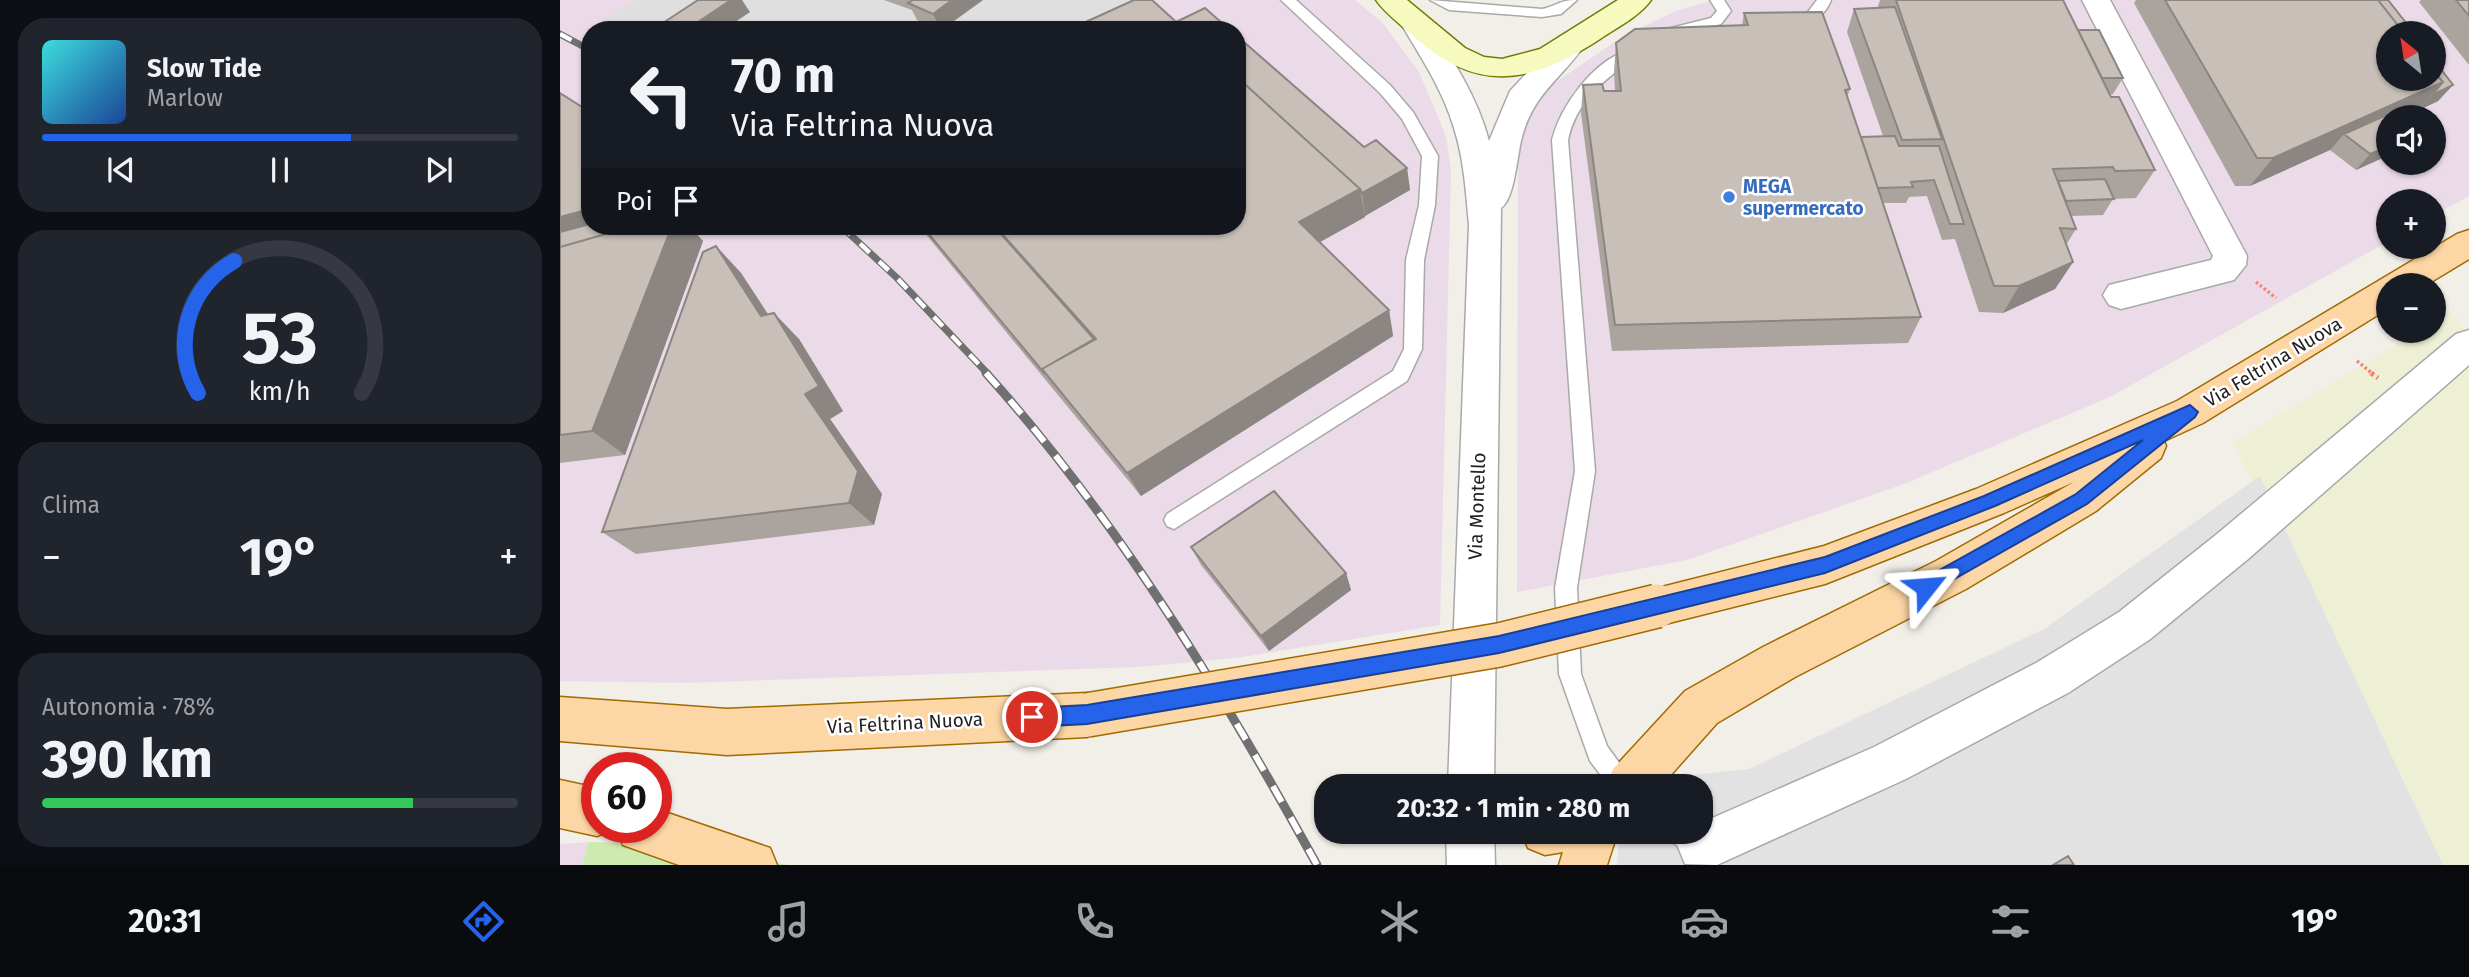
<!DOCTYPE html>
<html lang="it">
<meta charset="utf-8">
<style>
:root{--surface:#171b24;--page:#20242c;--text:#f1f3f6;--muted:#9ea1a6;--line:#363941;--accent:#2563eb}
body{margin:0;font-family:"Fira Sans",sans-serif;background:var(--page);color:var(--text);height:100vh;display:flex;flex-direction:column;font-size:26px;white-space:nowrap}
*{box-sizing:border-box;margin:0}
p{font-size:23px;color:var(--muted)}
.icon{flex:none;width:38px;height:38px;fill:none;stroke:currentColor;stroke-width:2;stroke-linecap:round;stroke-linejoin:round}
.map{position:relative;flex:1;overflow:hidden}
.panel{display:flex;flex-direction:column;gap:18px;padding:18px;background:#0d0f14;width:560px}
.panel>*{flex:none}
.top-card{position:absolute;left:21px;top:21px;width:665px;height:214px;border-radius:28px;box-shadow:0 2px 5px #0004;background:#171b24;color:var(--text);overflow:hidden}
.needle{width:46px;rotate:330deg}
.fabs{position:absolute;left:1816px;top:21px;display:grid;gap:14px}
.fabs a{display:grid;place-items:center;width:70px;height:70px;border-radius:50%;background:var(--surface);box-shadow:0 2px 5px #0004;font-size:35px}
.speed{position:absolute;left:21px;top:752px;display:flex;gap:14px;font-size:35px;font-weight:700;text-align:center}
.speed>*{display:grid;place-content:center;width:91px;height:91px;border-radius:50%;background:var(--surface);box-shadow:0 2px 5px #0004;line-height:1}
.speed .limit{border:10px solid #d22;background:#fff;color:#111}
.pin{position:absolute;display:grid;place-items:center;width:60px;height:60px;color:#fff;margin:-30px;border:4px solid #fff;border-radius:50%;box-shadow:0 2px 7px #0007}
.me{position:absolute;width:77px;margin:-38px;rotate:62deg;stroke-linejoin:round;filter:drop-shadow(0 0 5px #0008)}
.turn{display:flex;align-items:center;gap:24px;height:147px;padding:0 35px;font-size:32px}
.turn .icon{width:91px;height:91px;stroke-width:2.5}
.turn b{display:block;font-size:49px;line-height:60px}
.then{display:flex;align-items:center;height:66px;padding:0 35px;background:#0003;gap:14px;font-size:26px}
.big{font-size:52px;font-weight:700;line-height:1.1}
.panel .card{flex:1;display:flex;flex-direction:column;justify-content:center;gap:10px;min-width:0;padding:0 24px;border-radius:28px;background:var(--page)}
.panel .dial{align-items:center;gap:0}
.dial svg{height:182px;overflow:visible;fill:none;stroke:var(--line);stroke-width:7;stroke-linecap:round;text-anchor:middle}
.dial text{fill:var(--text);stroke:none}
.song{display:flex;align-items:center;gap:21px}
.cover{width:84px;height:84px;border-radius:10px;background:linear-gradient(135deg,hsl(180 70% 55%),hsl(220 70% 35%))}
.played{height:7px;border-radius:4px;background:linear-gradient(90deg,var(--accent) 65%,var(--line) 65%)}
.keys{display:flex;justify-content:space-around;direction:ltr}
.heat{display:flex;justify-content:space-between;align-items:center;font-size:38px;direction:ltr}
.charge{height:10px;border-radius:5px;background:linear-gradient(90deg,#34c759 78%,var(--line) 0)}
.trip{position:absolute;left:754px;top:774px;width:399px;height:70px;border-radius:28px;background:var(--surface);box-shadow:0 2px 5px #0004;font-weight:700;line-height:70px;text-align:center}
.dock{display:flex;height:112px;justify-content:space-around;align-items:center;background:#090b0e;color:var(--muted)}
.dock .icon{width:49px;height:49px}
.dock .on{color:var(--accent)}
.dock b{font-size:32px;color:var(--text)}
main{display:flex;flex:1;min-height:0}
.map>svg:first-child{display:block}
.residential{fill:#e0dfdf}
.industrial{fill:#ebdbe8;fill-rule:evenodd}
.farmland{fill:#eef0d5}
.grass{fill:#cdebb0}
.parking{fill:#e2e2e2}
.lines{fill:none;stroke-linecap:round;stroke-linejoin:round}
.service-casing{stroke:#a9a9a9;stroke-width:3}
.minor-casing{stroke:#a9a9a9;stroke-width:3}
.tertiary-casing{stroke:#a9a9a9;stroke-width:3}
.secondary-casing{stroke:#707d05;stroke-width:3}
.primary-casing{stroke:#a06b00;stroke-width:3}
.path-far1{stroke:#fa8072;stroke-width:3.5;stroke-dasharray:2.5 2.5;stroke-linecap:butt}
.path{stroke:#fa8072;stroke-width:5;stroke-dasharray:3.5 3.5;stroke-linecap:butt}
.service{fill:#fff;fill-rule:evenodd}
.minor{fill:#fff;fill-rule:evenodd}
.tertiary{fill:#fff;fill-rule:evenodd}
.secondary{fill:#f7fabf;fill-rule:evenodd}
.primary{fill:#fcd6a4;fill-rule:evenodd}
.rail-far1-casing{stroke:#707070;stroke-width:7}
.rail-casing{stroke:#707070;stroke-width:9}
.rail-far1{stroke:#fff;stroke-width:4.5;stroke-dasharray:13;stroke-linecap:butt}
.rail{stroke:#fff;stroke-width:6;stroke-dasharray:18;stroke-linecap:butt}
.primary-bridge-casing{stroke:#a06b00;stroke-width:46;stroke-linecap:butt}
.primary-bridge{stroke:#fcd6a4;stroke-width:43}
.wall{fill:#aba49e}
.shaded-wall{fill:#8b8681}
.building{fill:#c7bfb8;stroke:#8b8681;stroke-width:2}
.route{fill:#2563eb;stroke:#184099;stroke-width:2}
.shop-dot{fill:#3f7fe0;stroke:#fff;stroke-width:2.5}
.labels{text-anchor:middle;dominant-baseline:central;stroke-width:5;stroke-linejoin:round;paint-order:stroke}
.shop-label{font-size:19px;font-weight:bold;fill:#366cbe;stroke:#fff;text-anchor:start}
.street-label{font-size:19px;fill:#222;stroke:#fff}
</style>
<main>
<section class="panel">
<div class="card">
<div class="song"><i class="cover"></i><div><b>Slow Tide</b><p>Marlow</p></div></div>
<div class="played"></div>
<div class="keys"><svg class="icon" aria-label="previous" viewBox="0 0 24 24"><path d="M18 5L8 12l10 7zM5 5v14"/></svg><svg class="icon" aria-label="pause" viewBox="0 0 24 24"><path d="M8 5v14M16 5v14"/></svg><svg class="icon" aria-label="next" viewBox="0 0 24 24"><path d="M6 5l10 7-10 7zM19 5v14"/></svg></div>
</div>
<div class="card dial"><svg viewBox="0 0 100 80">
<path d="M14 69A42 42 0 1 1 86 69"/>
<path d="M14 69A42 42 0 0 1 30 11" stroke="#2563eb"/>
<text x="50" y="56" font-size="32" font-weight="700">53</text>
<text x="50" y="72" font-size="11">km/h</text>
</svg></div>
<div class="card"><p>Clima</p>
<div class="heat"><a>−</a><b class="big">19°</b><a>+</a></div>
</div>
<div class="card"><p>Autonomia · 78%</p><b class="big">390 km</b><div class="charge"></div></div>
</section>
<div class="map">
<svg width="1909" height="865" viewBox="0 0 1909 865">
<rect width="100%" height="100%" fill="#f2efe9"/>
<!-- residential -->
<path class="residential" d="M75 0H582L519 30H38L31 26Z"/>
<!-- industrial -->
<path class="industrial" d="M0 0H75L32 26 38 30H30V226H677V30H519L582 0H795L822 22 859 72 886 136 891 170 880 625 676 658 578 667 127 683 0 681Z
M1153 0H1909V196L1874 215V201H1829V241L1550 397 1344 484 1127 560 957 592 958 112 990 86 1065 35 1116 11ZM1829 33H1874V79H1829ZM1829 117H1874V163H1829Z
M28 842 22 865H0V844Z"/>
<!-- farmland -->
<path class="farmland" d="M1892 312 1909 336V865H1876L1673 442 1860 331H1874V323Z"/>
<!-- grass -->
<path class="grass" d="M28 842 120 844 228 865H22Z"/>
<!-- parking -->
<path class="parking" d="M1700 476 1883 865H1057L1059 841 1066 831H1141V786H1097L1103 778 1189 769 1484 629Z"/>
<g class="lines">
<!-- service casing -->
<g class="service-casing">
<path id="service" d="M721 0H736L830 85 853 112 878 156 875 205 864 260 862 349 847 381 614 529 607 526 604 520 607 514 833 371 844 349 846 260 859 205 862 156 842 119 820 93Z
M870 0 982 9C997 6 999 0 1017 0L1001 14 982 17 889 10Z
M1150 0H1164L1171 11 1161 24 1099 37V31L1151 18 1157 11Z
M1257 0H1271C1265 16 1249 29 1231 26V20L1248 12Z
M1067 51 1072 53V59C1042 82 1016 102 1008 140L1035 471 1017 588 1021 674 1047 746 1076 786H1049L1030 761 999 674 995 588 1015 471 992 140C1000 107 1033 61 1067 51Z
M1105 831C1124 831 1146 826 1154 847L1151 856 1142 859C1128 853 1111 845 1105 831Z"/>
</g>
<!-- minor casing -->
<g class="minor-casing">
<path id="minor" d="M1522 0H1550L1687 256 1686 265 1674 280 1561 309 1549 305 1543 295 1549 285 1651 260 1653 256Z
M1909 330V365L1687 560 1589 640 1508 693 1346 779 1157 865 1125 864 1118 847 1124 831H1141V823L1314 747 1476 663 1559 612 1657 534 1896 334Z"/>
</g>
<!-- tertiary casing -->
<g class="tertiary-casing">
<path id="tertiary" d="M854 13 864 16C890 55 917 95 929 141L950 91 1001 36 1011 34 1021 36 1026 43C1002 79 974 92 962 137 957 154 955 199 941 208L934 786H888L909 225C906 193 904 159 894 128 883 90 860 56 840 22L844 16Z
M886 831H934L935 865H887Z"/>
</g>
<!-- secondary casing -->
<g class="secondary-casing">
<path id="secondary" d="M816 0H847L905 48 924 57 942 59 980 49 1058 0H1091C1080 16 1056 28 1040 39 969 85 916 94 851 34 839 23 825 13 816 0Z"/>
</g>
<!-- primary casing -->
<g class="primary-casing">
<path id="primary" d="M1909 230V259L1866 285H1829V308L1643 423 1604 441 1606 446 1601 458 1536 511 1406 589 1235 677 1157 723 1101 786H1047L1053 769 1125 691 1203 647 1376 561 1514 482 1444 513 1265 584 1097 626 1082 620 1076 606 1082 592 1264 546 1416 489 1617 401 1897 234Z
M527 693 543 699 550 715 543 731 527 737 167 755 0 741V697L167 709Z
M0 780 37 788V828L54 829 37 836 0 828Z
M96 809 210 848 217 865H119L63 845 56 828H96Z
M961 831H1058L1047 865H999L1003 852 985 855 968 848Z"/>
</g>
<!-- path-far1 -->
<path class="path-far1" d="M1696 282 1716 298
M1797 361 1813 374"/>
<!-- path -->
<path class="path" d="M1811 373 1818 378"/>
<!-- service -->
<use href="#service" class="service"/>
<!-- minor -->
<use href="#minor" class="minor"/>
<!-- tertiary -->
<use href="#tertiary" class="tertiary"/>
<!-- secondary -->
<use href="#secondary" class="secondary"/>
<!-- primary -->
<use href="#primary" class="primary"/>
<!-- rail-far1 casing -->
<g class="rail-far1-casing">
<path id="rail-far1" d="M0 34 30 50
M281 226 337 278 428 374"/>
</g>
<!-- rail casing -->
<g class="rail-casing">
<path id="rail" d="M426 373C559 521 661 691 757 865"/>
</g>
<!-- rail-far1 -->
<use href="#rail-far1" class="rail-far1"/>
<!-- rail -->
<use href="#rail" class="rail"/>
<!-- primary-bridge casing -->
<g class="primary-bridge-casing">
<path id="primary-bridge" d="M527 715 939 645 1097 606"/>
</g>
<!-- primary-bridge -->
<use href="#primary-bridge" class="primary-bridge"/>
</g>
<!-- wall -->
<path class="wall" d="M324 0H423L382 30H380L357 20 352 10Z
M1320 0H1503L1518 30 1563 78 1553 94H1550L1595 170 1576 198 1553 199 1543 215 1511 216 1516 229 1506 245 1513 262 1495 289 1443 313 1419 312 1395 239 1382 240 1367 196 1349 197 1346 203H1323L1361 317 1348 343 1052 351 1021 113 1023 85 1044 91H1055L1054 72 1056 43 1182 25 1184 13 1290 89 1287 97 1301 137 1323 136 1287 32 1294 9 1319 8 1318 6Z
M1576 0H1828L1893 85 1878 101 1857 111 1829 155 1796 170 1770 150 1690 186H1675L1574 3Z
M1861 0H1909V65L1859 2Z
M190 12 163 30H113L106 21Z
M0 93 30 226H129L143 241 65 455 0 463Z
M804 147 847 168 850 190 805 216 804 215 805 217 759 242 829 310 833 336 581 496 359 226H677Z
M156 246 181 273 208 314 239 339 283 411 270 419 322 494 314 525 76 554 42 532Z
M631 547 786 573 791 590 709 651 641 565Z"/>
<!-- shaded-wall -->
<path class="shaded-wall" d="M171 0H182L190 12 163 30H126Z
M392 0H423L381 30 373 14Z
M1883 82 1857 111 1784 134 1770 150 1690 186 1713 158Z
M1893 85 1878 101 1857 111 1872 95Z
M1829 146V155L1796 170 1810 154Z
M847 168 850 190 805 216 802 193Z
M800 189 805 217 746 250 739 222Z
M30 209V226L0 253V217Z
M111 226H129L143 241 65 455 32 431Z
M156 246 181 273 226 342 201 316Z
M1513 262 1495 289 1443 313 1459 286Z
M829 310 833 336 581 496 567 473Z
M214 313 239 339 283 411 270 419 322 494 314 525 289 503 245 394Z
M786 573 791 590 709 651 701 636Z"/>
<!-- building -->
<path class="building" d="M138 0H171L126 30 106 21Z
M353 0H392L373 14 348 3Z
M574 0H592L625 30H508Z
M1336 0H1503L1551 97H1559L1595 170 1555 171 1553 167 1493 169 1516 229 1500 228 1513 262 1459 286H1434Z
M1605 0H1818L1844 33H1829V79H1874V72L1883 82 1713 158H1697Z
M1818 0H1828L1854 33H1844Z
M1896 0H1909V16Z
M1335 7 1382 139 1342 140 1294 9Z
M645 8 670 30H625L616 22Z
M1262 12 1290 89 1285 90 1361 317 1055 325 1023 85 1042 84 1044 91H1061L1056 43 1075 29 1188 25 1184 13Z
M1518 30H1539L1563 78H1542Z
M677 36 804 147 816 140 847 168 802 193 800 189 677 77Z
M1874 60 1893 85 1872 95 1883 82 1874 72Z
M677 77 800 189 739 222 829 310 567 473 482 369 536 339 435 226H677Z
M0 93 30 112V209L0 217Z
M1849 105 1866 117H1829V146L1810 154 1784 134Z
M1335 136 1339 146H1379L1404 224H1390L1374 180 1351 182 1353 187 1318 188 1301 137Z
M1545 179 1554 199 1506 201 1498 181Z
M30 224V226H74L0 247V232Z
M74 226H112L32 431 0 435V247Z
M362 226H434L534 339 482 369 485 374Z
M156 246 201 316 214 313 259 386 245 394 298 471 289 503 42 532 143 252Z
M714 491 786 573 701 636 631 547Z
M1508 856 1514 865H1493Z"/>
<!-- route -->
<path class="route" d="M1630 405 1638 412 1635 417 1527 504 1366 595 1357 587 1360 581 1516 494 1583 440 1435 506 1265 573 939 653 527 724 472 727 465 724 462 717 465 711 472 708 527 705 939 636 1265 557 1424 496Z"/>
<!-- markers -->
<circle class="shop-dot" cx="1169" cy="197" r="7"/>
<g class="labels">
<!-- shop labels -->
<g class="shop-label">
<text x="1183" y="186">MEGA<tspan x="1183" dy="22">supermercato</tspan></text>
</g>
<!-- street labels -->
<g class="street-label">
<text transform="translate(1713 362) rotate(-31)">Via Feltrina Nuova</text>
<text transform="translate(917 506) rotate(-88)">Via Montello</text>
<text transform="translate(345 723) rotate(-3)">Via Feltrina Nuova</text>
</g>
</g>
</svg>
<div class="fabs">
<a><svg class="needle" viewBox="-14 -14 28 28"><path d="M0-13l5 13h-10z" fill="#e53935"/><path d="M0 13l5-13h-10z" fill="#9ea1a6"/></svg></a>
<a><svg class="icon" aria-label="sound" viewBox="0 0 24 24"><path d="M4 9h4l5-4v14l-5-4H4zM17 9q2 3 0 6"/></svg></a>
<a>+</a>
<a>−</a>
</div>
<div class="speed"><div class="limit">60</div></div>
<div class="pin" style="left:472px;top:717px;background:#d93025"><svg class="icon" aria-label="arrive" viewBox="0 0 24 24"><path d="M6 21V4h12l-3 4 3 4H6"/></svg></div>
<svg class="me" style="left:1366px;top:587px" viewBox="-20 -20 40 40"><path d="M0-17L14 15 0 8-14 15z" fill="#2563eb" stroke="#fff" stroke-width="4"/></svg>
<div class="trip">20:32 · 1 min · 280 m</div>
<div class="top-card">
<div class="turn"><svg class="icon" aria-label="left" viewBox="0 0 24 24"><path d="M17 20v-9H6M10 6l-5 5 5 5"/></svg><div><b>70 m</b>Via Feltrina Nuova</div></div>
<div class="then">Poi<svg class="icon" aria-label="arrive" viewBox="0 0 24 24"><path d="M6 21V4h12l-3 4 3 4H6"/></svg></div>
</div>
</div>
</main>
<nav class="dock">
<b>20:31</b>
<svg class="icon on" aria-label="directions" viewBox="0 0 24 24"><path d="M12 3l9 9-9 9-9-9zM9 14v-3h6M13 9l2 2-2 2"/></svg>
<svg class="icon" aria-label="music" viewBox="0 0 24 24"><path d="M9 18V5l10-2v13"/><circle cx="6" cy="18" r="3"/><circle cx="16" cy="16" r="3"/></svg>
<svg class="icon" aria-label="phone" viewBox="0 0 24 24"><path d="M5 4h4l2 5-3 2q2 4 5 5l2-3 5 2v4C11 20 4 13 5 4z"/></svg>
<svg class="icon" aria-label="climate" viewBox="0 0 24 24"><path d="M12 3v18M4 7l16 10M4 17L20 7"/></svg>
<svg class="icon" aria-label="car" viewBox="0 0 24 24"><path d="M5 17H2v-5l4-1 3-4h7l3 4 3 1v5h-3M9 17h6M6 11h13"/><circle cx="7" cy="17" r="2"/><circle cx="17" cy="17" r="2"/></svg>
<svg class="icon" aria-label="filters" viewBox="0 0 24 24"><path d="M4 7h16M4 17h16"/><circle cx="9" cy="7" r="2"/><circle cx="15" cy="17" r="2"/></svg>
<b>19°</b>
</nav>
